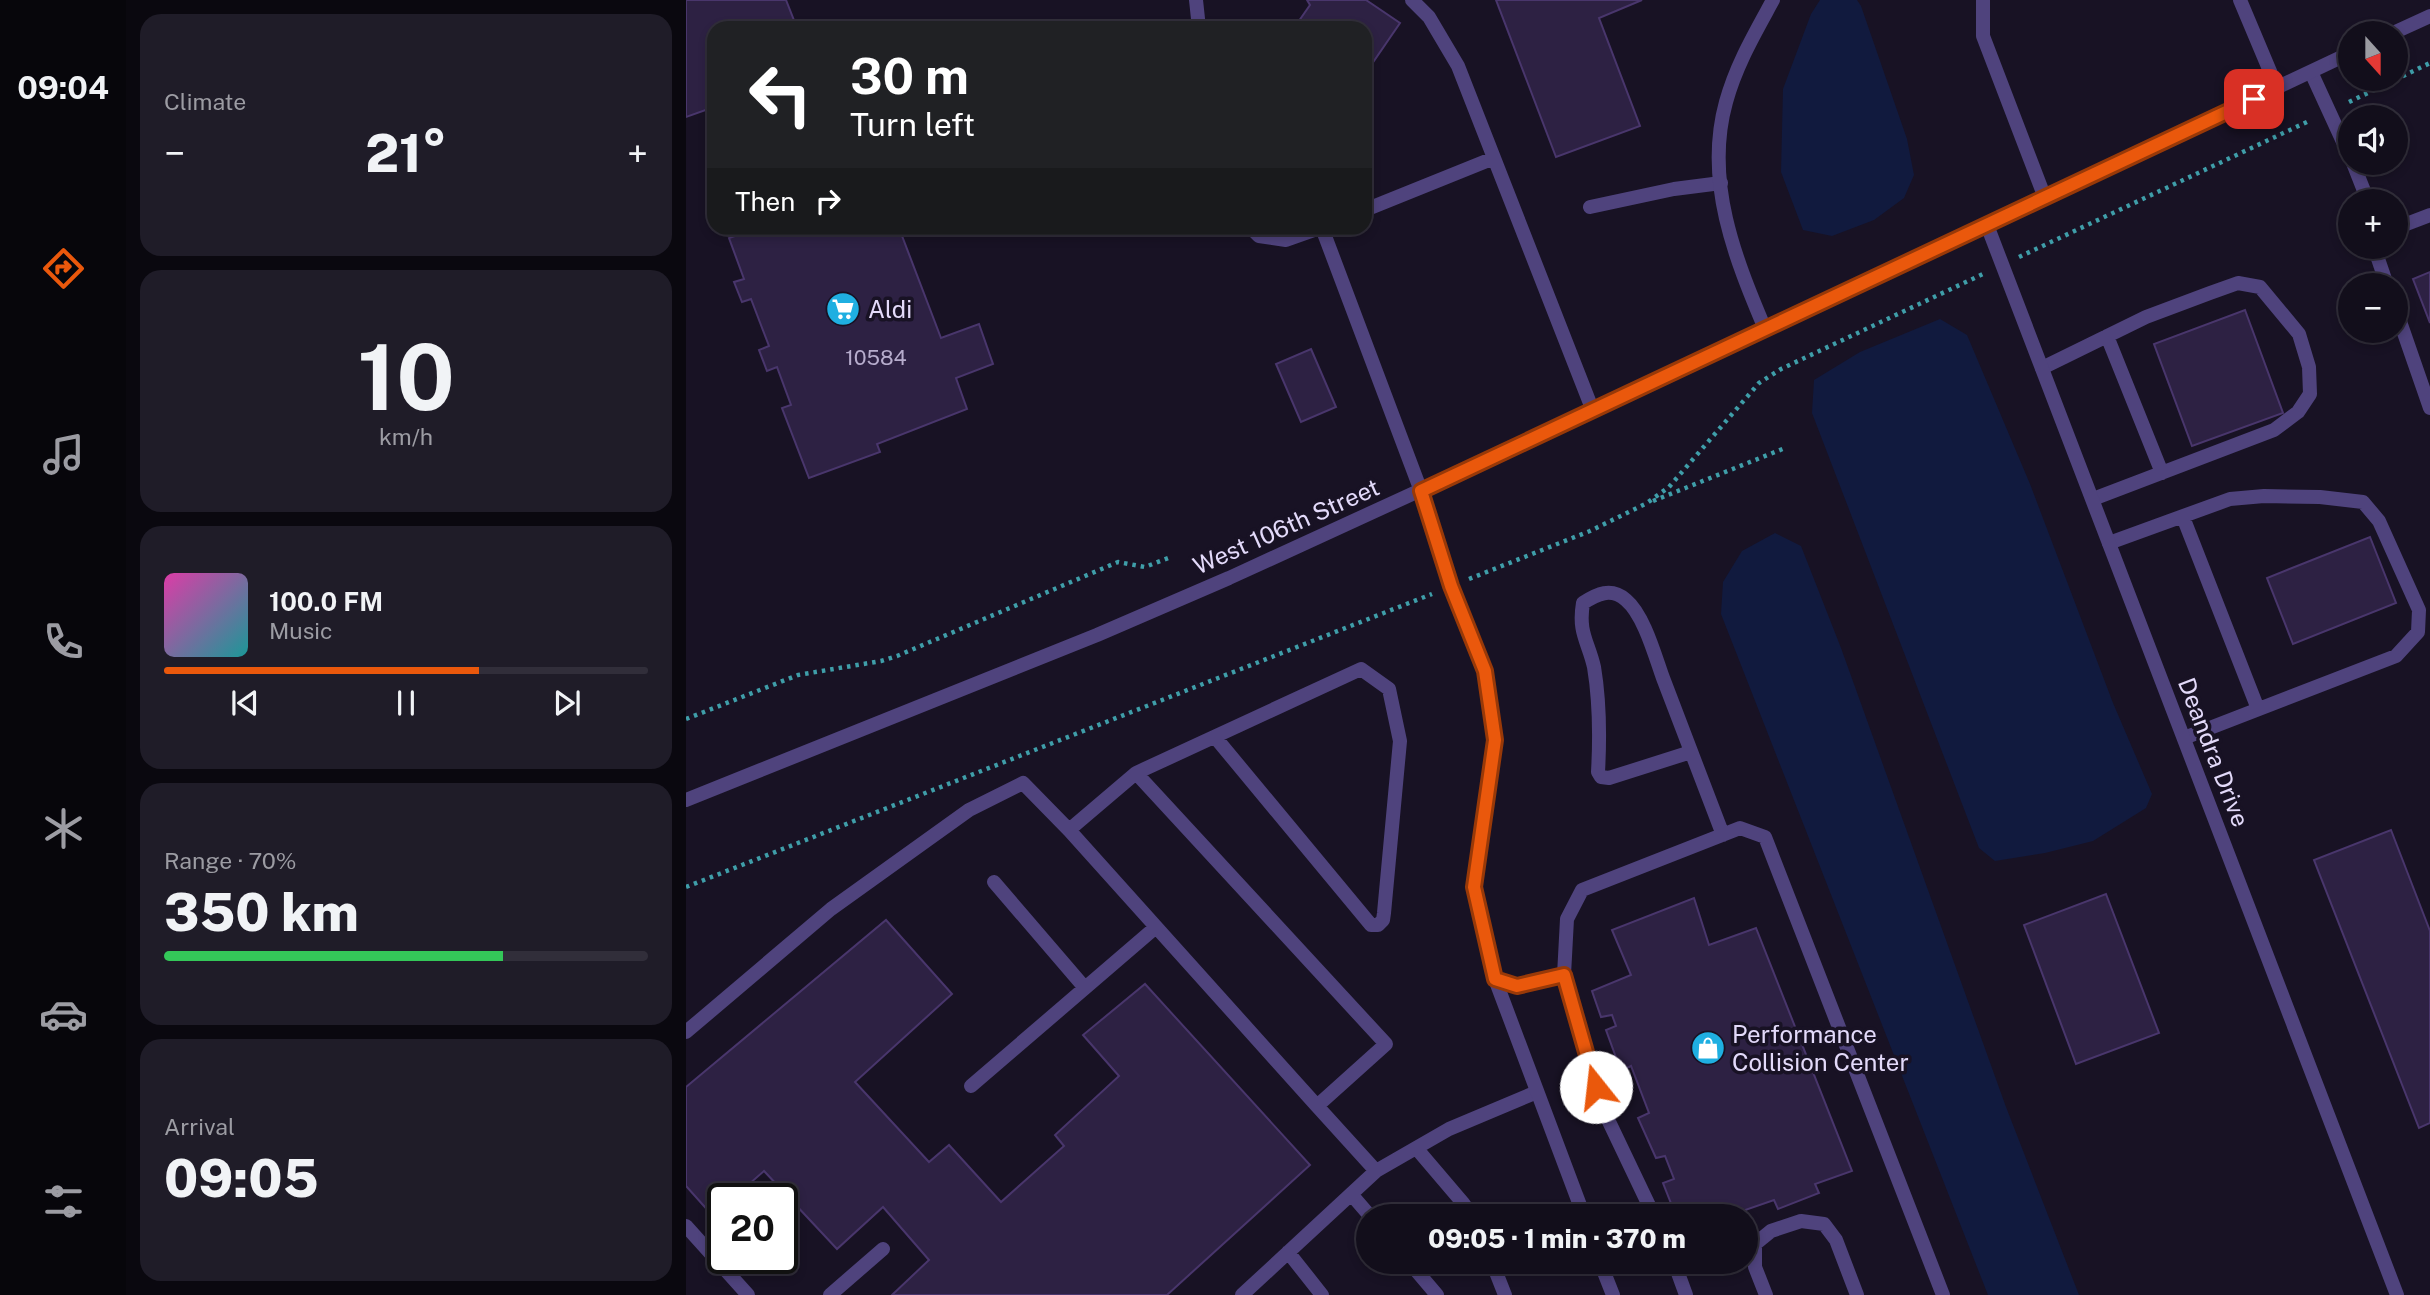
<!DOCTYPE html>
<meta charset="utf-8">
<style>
:root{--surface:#120e1b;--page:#1f1c28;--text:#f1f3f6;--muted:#9c9ca3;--line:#312e3a;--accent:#ea580c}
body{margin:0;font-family:"Public Sans",sans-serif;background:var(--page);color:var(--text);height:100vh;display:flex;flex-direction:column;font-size:26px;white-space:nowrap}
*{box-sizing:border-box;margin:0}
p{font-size:23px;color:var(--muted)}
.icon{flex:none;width:38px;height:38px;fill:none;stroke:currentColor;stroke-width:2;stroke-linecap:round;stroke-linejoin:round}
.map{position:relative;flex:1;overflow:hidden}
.drawer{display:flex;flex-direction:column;gap:14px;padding:14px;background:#0a080f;width:560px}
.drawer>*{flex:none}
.hud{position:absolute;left:21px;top:21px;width:665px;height:214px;border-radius:21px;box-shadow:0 4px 10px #0003,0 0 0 2px var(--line);background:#202124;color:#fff;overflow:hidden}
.needle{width:46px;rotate:159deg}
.controls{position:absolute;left:1652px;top:21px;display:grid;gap:14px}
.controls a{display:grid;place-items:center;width:70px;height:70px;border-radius:50%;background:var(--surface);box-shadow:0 4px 10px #0003,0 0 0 2px var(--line);font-size:35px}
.speed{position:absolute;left:21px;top:1183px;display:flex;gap:14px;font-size:35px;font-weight:700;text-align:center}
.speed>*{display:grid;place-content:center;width:91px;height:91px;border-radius:50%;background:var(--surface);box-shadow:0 4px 10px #0003,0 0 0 2px var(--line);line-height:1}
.speed .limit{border:4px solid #111;border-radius:10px;background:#fff;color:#111}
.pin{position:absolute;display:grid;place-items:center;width:60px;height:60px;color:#fff;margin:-30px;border-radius:14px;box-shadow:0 4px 10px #0006}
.me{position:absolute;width:77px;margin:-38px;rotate:344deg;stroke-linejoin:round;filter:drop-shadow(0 0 5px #0008)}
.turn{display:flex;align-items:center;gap:24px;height:147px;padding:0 28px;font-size:32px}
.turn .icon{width:91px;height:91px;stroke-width:2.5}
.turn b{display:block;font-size:49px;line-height:60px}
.then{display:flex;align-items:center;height:66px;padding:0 28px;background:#0003;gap:14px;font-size:26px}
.big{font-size:52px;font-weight:800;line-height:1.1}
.drawer .card{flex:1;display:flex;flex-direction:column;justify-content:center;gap:10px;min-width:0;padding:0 24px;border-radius:21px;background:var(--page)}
.drawer .dial{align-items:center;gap:0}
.dial b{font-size:91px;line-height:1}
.song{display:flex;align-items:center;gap:21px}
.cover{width:84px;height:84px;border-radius:10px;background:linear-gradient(135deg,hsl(320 70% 55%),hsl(180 70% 35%))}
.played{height:7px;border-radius:4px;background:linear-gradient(90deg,var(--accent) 65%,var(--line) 65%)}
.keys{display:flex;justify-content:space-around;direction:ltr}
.heat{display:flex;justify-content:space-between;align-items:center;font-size:38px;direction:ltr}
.charge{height:10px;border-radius:5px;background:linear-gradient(90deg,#34c759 70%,var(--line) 0)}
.trip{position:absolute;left:670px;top:1204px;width:402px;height:70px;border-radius:35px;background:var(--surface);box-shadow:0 4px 10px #0003,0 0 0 2px var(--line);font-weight:800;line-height:70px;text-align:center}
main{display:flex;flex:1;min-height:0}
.tab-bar{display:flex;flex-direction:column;width:126px;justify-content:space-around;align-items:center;background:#07060b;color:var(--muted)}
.tab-bar .icon{width:49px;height:49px}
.tab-bar .active{color:var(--accent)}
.tab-bar b{font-size:32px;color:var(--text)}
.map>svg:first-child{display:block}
.water{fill:#111a3e}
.building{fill:#2d2143;stroke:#49366c;stroke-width:2}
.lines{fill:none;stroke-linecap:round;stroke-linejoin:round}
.path{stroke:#3f9ea9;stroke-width:4.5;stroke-dasharray:3.5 5;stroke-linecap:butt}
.service{stroke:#4f437d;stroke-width:14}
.minor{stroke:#4f437d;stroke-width:14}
.tertiary{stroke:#4f437d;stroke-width:14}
.route-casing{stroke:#983908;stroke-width:18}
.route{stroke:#ea580c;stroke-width:12}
.labels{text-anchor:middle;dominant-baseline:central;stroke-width:7;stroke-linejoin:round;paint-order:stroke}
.number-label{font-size:21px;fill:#b6accc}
.poi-label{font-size:24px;fill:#e3dafa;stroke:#181224;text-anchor:start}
.street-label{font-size:24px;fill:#e3dafa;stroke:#181224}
</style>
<main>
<nav class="tab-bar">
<b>09:04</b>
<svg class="icon active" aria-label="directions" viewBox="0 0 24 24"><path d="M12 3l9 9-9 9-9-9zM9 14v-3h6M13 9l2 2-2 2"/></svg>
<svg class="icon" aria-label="music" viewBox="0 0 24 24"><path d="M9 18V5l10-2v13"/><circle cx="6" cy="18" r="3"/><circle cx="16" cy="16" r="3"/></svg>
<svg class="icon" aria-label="phone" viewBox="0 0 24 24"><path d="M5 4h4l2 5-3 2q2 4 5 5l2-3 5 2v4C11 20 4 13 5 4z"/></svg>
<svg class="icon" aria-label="climate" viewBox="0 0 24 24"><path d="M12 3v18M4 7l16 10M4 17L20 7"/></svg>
<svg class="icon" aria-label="car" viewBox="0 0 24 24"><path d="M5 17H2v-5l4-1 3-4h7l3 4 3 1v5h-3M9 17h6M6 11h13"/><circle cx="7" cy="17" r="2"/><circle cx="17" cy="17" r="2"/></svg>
<svg class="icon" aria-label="filters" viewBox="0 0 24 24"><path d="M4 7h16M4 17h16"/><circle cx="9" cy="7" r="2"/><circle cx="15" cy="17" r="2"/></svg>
</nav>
<section class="drawer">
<div class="card"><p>Climate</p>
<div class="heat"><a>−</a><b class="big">21°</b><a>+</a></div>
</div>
<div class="card dial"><b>10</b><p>km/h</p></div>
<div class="card">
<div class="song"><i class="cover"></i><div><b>100.0 FM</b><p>Music</p></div></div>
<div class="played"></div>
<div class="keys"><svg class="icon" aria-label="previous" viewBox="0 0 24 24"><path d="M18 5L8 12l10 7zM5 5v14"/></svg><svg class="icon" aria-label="pause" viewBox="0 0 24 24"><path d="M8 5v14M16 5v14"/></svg><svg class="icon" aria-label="next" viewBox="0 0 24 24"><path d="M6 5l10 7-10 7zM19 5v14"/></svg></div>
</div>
<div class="card"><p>Range · 70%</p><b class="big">350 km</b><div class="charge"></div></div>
<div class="card"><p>Arrival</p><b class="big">09:05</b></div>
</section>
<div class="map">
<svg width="1744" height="1295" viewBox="0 0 1744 1295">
<rect width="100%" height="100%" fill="#181224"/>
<!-- water -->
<path class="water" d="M1134 0H1171L1175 6 1221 139 1228 175 1218 198 1188 220 1146 236 1117 230 1095 172 1097 89 1125 14Z
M1254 319 1281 335 1344 484 1427 703 1466 794 1460 808 1407 841 1359 853 1309 861 1293 848 1126 413 1128 380 1174 352Z
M1089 533 1115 546 1155 648 1320 1107 1393 1295H1302L1035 614 1037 582 1056 551Z"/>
<!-- building -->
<path class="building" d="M0 0H100L111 28H28V107L0 117Z
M621 0H680L714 23 679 74V28H608L624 5Z
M810 0H956L913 18 954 126 870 157Z
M72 228H213L255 338 293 324 307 364 270 378 281 409 191 444 194 452 123 478 96 408 105 405 91 367 81 371 73 350 83 346 65 299 56 302 48 282 58 279 43 238Z
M1744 272V323L1727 279Z
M1559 310 1597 413 1506 446 1468 344Z
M625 349 650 407 615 422 590 364Z
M1684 537 1710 603 1607 644 1581 578Z
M1705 830 1744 931V1123L1733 1128 1628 860Z
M1420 894 1473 1033 1390 1064 1338 925Z
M1008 898 1023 945 1070 928 1166 1171 1129 1184 1133 1193 1092 1209 1088 1200 1059 1210 1063 1220 1060 1221V1216H990L977 1183 988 1179 979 1156 970 1158 952 1118 963 1113 945 1066 935 1071 920 1030 930 1026 926 1015 915 1017 906 991 945 975 926 930Z
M200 920 266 994 169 1082 243 1162 263 1145 315 1202 378 1146 369 1135 433 1076 397 1035 459 984 624 1165 481 1295H206L243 1260 197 1207 151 1249 78 1171 46 1199H37V1206L26 1215 0 1186V1087Z"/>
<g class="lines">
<!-- path -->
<path class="path" d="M1663 102 1744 63
M1333 257 1623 121
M967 501 1099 448
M783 579 904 531 961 503 983 487 1073 383 1095 369 1297 274
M0 719 112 675 195 661 211 656 432 562 459 567 485 557
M0 887 746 594"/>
<!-- service -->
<path class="service" d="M510 0 513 28
M726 0 743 17 772 66 907 411
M1297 0V36L1359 198
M1554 0 1591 88
M1625 72 1664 157
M1667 163 1682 201
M904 207 988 189 1035 183
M679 210 808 158
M565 228 573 236 600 240 634 228
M636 228 735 491
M1710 228 1744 215
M1688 247 1701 285
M1710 310 1744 408
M1421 336 1476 473
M1356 368 1460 317 1524 293 1552 283 1574 287 1613 334 1623 367 1624 394 1612 412 1588 430 1407 499
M1497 517 1572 709
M1423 543 1544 499 1578 496 1634 497 1677 502 1693 521 1733 610 1732 632 1710 656 1498 738
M1005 752 923 778 915 777 912 772C914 736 914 703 908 667 902 641 892 633 897 603 911 594 925 587 940 600 958 615 969 656 977 678 997 730 1017 783 1037 835
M450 773 675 669 703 689 714 741 698 913 697 920 692 925H685L529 737
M383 830 631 1106
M308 882 399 988
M878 975 917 1109 968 1216
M809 979 831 986 878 975 881 919 896 890 1054 828 1079 837 1257 1295
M0 1032 145 909 283 810 337 783 383 830 450 773 700 1044 631 1106 690 1171
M285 1086 470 927
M731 1149 777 1203 786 1216
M665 1194 684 1216
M96 1215 104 1208
M0 1226 62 1295
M602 1252 636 1295
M723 1262 751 1295
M806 1262 819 1295
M988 1262 1000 1295
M39 1269 50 1258
M144 1295 197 1249
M556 1295 690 1171 763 1129 851 1092
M1080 1295 1069 1267V1244L1085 1231 1115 1221 1138 1224 1150 1240 1171 1295"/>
<!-- minor -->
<path class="minor" d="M1301 225 1711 1295
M1079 329C1049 258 1018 181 1040 102 1050 65 1069 33 1087 0
M735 491 765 586 799 671 809 740 788 887 809 979 898 1216
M914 1262 927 1295"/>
<!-- tertiary -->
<path class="tertiary" d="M1707 33 1744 16
M0 800 411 635 543 578 907 411 1664 53"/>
</g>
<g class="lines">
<!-- route casing -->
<g class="route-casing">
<path id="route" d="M910 1087 878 975 831 986 809 979 788 887 809 740 799 671 765 586 735 491 1568 99"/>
</g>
<!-- route -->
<use href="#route" class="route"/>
</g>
<!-- icons -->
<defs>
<g id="supermarket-disc" transform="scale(1.75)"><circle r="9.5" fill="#1fafe1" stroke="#181224"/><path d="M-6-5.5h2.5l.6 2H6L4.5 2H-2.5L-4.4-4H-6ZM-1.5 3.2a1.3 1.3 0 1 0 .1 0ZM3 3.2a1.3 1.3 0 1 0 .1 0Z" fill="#fff"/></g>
<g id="shop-disc" transform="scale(1.75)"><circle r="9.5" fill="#1fafe1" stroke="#181224"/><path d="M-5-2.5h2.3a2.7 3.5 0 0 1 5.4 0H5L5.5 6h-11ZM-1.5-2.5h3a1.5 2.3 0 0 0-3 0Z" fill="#fff"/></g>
</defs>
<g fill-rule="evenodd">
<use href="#supermarket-disc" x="157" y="309"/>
<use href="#shop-disc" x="1022" y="1048"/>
</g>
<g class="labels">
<!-- number labels -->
<g class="number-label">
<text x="190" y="357">10584</text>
</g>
<!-- poi labels -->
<g class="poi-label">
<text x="182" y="309">Aldi</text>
<text x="1046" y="1034">Performance<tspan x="1046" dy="28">Collision Center</tspan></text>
</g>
<!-- street labels -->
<g class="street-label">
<text transform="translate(600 526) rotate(-24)">West 106th Street</text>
<text transform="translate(1528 752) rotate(69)">Deandra Drive</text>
</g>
</g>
</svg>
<div class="controls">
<a><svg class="needle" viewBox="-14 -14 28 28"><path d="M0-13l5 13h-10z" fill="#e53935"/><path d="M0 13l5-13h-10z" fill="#9c9ca3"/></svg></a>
<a><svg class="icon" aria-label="sound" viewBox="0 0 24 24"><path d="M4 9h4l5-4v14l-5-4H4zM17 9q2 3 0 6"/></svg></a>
<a>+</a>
<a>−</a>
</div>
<div class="speed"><div class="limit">20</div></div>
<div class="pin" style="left:1568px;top:99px;background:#d93025"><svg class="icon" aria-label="arrive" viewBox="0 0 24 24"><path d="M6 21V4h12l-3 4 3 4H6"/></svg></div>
<svg class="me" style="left:910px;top:1087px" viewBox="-20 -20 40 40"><circle r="19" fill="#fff"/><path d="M0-13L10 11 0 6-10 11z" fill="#ea580c"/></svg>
<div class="trip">09:05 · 1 min · 370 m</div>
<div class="hud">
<div class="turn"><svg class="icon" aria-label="left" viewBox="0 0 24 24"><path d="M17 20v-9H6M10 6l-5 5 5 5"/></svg><div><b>30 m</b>Turn left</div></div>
<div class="then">Then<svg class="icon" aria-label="right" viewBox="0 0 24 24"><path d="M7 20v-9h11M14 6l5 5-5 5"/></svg></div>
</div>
</div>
</main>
